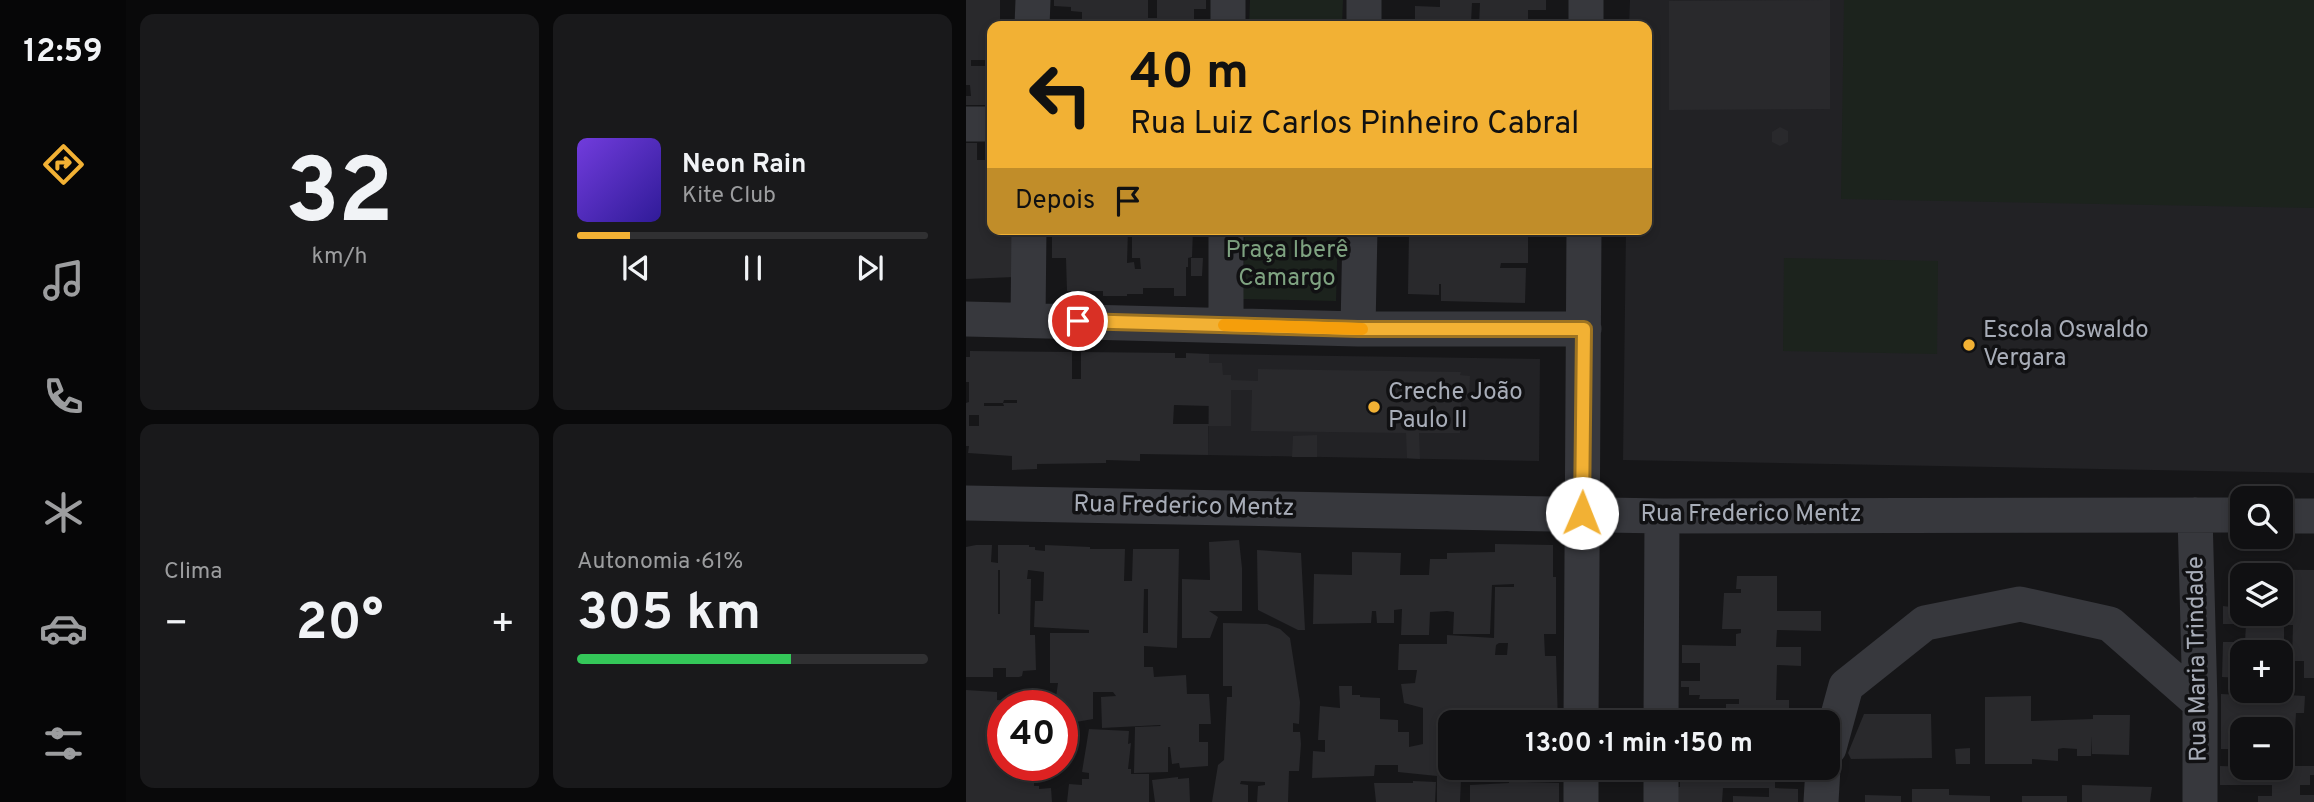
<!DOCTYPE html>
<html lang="pt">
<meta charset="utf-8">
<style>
:root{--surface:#101012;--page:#19191b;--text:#f1f3f6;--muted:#9c9d9f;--line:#303032;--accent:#f2b134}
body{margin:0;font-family:Overpass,sans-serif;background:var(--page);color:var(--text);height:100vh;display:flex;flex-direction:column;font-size:26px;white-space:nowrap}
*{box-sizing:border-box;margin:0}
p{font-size:23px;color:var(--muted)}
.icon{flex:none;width:38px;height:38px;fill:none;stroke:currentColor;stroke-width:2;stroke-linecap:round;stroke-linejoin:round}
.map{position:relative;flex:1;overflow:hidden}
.sheet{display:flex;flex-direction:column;gap:14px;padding:14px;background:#09090a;width:840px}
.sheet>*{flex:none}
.hud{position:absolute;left:21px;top:21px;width:665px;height:214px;border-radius:14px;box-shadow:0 4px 10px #0003,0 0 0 2px var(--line);background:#f2b134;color:#111;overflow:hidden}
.fabs{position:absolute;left:1264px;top:486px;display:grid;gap:14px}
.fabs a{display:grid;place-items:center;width:63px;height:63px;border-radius:14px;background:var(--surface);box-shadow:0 4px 10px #0003,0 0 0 2px var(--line);font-size:35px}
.speed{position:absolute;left:21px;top:690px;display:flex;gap:14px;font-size:35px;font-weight:700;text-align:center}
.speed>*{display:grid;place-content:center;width:91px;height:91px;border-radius:50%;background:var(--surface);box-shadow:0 4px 10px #0003,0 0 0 2px var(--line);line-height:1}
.speed .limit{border:10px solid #d22;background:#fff;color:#111}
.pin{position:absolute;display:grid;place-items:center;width:60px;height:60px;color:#fff;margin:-30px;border:4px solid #fff;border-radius:50%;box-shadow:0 2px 7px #0007}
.me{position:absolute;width:77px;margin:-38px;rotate:1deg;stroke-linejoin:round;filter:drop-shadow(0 0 5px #0008)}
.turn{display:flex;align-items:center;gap:24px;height:147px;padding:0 28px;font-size:32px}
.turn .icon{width:91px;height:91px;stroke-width:2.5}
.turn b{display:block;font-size:49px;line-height:60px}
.then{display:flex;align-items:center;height:66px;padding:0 28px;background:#0003;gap:14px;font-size:26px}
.big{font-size:52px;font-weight:700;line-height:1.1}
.sheet .tile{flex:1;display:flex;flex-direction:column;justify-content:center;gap:10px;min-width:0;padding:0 24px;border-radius:14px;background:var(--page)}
.sheet .dial{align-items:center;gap:0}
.dial b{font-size:91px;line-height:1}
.song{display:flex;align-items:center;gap:21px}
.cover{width:84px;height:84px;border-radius:10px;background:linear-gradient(135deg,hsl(260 70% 55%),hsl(250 70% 35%))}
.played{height:7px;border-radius:4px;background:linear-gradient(90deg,var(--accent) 15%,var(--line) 15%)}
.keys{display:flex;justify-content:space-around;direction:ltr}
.heat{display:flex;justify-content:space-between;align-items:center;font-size:38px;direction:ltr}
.charge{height:10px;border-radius:5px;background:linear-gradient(90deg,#34c759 61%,var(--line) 0)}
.sheet .tiles{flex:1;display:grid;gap:14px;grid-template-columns:repeat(2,1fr)}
.trip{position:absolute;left:472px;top:710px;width:402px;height:70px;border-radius:14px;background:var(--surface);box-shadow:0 4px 10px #0003,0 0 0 2px var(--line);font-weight:700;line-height:70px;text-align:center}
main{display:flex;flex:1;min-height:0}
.tab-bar{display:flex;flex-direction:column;width:126px;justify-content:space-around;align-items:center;background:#060607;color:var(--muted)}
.tab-bar .icon{width:49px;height:49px}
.tab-bar .selected{color:var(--accent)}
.tab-bar b{font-size:32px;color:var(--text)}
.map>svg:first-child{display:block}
.built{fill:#222225}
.green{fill:#1c231d}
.building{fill:#29292c;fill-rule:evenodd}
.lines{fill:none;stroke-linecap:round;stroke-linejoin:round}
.minor{stroke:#37383d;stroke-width:35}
.route-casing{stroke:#9d7322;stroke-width:18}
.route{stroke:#f2b134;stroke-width:12}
.slow{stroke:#f59e0b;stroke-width:12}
.poi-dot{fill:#f2b134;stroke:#111113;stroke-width:2.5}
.labels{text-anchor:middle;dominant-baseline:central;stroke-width:7;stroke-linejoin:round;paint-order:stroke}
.park-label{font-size:24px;fill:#7fa381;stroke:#111113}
.poi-label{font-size:24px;fill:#a8adb8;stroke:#111113;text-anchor:start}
.street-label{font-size:24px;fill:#a8adb8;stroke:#111113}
</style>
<main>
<nav class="tab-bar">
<b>12:59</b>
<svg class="icon selected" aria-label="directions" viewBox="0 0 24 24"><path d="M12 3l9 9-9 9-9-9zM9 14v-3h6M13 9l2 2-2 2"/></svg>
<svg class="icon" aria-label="music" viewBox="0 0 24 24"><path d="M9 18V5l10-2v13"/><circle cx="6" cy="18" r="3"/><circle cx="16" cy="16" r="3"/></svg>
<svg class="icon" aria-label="phone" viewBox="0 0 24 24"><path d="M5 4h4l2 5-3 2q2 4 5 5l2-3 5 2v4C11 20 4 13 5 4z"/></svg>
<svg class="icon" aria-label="climate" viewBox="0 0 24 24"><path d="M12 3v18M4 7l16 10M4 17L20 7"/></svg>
<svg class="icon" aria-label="car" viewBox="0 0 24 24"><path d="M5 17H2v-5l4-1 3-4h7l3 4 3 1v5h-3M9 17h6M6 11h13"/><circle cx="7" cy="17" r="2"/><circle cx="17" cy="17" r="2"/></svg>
<svg class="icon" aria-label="filters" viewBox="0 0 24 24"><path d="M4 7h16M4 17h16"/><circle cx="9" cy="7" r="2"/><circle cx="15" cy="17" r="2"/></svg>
</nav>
<section class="sheet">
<div class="tiles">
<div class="tile dial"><b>32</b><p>km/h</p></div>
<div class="tile">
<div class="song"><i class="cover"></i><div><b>Neon Rain</b><p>Kite Club</p></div></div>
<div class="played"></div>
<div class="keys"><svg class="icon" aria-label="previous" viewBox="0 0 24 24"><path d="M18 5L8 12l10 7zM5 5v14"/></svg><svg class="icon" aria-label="pause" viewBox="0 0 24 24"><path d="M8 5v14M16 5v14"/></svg><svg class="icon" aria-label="next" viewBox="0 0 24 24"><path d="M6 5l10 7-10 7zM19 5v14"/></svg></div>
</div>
<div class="tile"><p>Clima</p>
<div class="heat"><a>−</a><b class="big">20°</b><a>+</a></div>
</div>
<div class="tile"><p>Autonomia · 61%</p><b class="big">305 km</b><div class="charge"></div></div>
</div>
</section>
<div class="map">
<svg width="1348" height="802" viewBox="0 0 1348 802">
<rect width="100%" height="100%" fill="#161618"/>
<!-- built -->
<path class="built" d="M664 0H1348V473L657 460 660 229H681V26H663Z
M243 354 574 359 573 461 242 455Z"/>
<!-- green -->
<path class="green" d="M284 0H377L376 26H283Z
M878 0H1348V208L875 199Z
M279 229H372L370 301 277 299Z
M818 258 972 261 971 354 817 351Z"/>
<!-- building -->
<path class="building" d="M0 0H34V26H26V60H5V66H26V105H0V96H5L4 85H0Z
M88 0H182V18H191V0H240V9H228V26H164V24H160V26H116V12L105 11V7L88 6Z
M474 0H580V10H562V26H429V19H449V6L474 7ZM506 3H514L513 24 505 23Z
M864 0V109L703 110V1Z
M814 127 822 131V142L814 146 806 142V132Z
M0 143H11V160H26V229H49L48 277 0 279Z
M86 229H162L161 263 168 262 169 269H175L174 258H166V229H227L226 257 222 258V267H220V296H208V288H177V294H161V296H137V291H101L100 258H86Z
M446 229 562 231V263H535L534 268H560L559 303 475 301V284H473V295L442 294 443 232H446Z
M225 258H237L236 276H225Z
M4 351 106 352V379H115V352L209 353V358H220V353L243 354V363H256L257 375H265V380L292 381V369L495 372 494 375 504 376 503 400H495L494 433H453L454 459 441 458 440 433 285 431 286 390H265V426H242V455L174 454V461L140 460V463L71 464V469L46 470V456L2 453 3 446H0V403L3 402V382H0V357H4ZM38 400H51V403H37L38 406H18V403H37ZM208 405 243 406V424H207ZM3 415H13V426H3Z
M351 435V457H326L327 436Z
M273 540 276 568V611H243L252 617 244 638H216V579L244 580 243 542Z
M529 544 587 545V577H590V634H578L579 656H590L592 723H485V768H500V776H485L486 779H495L494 802H471V776L432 772V765H409L408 776 346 778 347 751 359 752V740H352L354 706 374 708 373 686H386V695H394V697L414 698V719L432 720V732H443V747L457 744V708L438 703 435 684 449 683 451 670H432L433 644H481V635L528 638 529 587H548V584L526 585 524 634H487L488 612 481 611 464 612 463 635H435L436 609 428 610V623H411L410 611H406L405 623 347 624 348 574 386 575V552L435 553 434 575H463L464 559H481V553L529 552ZM533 643H542L541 655H529L530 645ZM486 712H498V720H486Z
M10 545H26L25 562 32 563V545H63V547H69V550L79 551V545L124 547V549H159L158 581H166L167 549H213L211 648 178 646V667H187L188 677 220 675 221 694H243L245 724H233V742H242V766L214 768 213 763 206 764 204 747H202V772L168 773 169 727 195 726 194 725 136 728 135 697 150 696 147 692H127V719L110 722 109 733H96V705H89L92 683H84V633H123V630L68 627 69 601H77L78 572 62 570 61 579H65L64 635H69L70 670 57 671 56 676 53 677H40V668H27V677H0V547ZM32 570H34V614H32ZM178 589H182V633H177Z
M291 550 335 553 339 630H332L292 610Z
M1265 569 1348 570V678H1338V661H1326L1327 625H1318V671H1314V653H1276V678L1256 677 1257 642H1279L1280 624H1257V606L1265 607ZM1276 576H1314V614H1276Z
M771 576H811V611H855V631L811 630 810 647H835V666L811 665 810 700H823V718L809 717V723H769V717H760V704H773V699H733L734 695H723V687H715V681H734V663H716V645L770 646V634L775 633V629H756L758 593H775V589H770Z
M257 623 301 624 314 629 324 638 334 702 333 724 327 723V732H334L335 744 333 771H323L322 802H291L292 786 299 785V782L275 781 274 784 282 785V802H246L252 765 258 760 261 697H266V686H257Z
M1314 683H1318V695L1339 696 1338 713H1330L1329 731H1323L1322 749H1328L1327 766H1348V775H1344V785H1334V795H1348V802H1292V796H1306V785H1254V766L1314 768V730H1276V749H1255V694L1277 695V691H1314Z
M0 690 31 692V700L65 702V705H37V731L29 730V733L37 734V765H56L55 780H68V786H73V789L85 788 86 802H0Z
M1065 696V721L1127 719V715H1164L1163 755 1126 754V736L1125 756H1111V749L1097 748 1092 749V761L1066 759V764H1019V697Z
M898 714H965L966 758 885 759 882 753Z
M123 729 163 731 162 744 165 743 162 769H165V774H183V802H101L103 784 116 785V779H123V773L116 772Z
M1004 748V764H990L989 749Z
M504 768H560V782L593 783V802H504V785L543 783V779L504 780Z
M573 768H592L593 778 574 779Z
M714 768H809V788L832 789V802H767V796L803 797V788H757L756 802H708V787H714Z
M212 777V779L223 778 224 802H189L186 780Z
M447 781 470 782 469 802H410L408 783H447Z
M1116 785 1186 787 1184 802H1116Z
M946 789H983V795L1024 796V802H946Z
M899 795 935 796V802H899Z
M1056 796H1101V802H1056Z"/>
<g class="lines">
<!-- minor -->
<path class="minor" d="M66 26 67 0
M262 26V0
M398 26V0
M620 26V0
M0 124H26
M0 319 392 329H618
M62 320 63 229
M260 325V229
M392 329 394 229
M0 503 696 516 1276 515
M1229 515 1234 703V802
M1314 516H1348
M615 723 618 229
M695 723 696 516
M863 748 880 686 959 623 1054 604 1144 624 1234 703
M615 802V768
M695 802V768
M855 802 857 768"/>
</g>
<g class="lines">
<!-- route casing -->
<g class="route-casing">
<path id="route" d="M112 321 392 329H618L616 513"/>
</g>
<!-- route -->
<use href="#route" class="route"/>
<!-- slow -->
<path class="slow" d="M258 325 396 329"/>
</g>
<!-- markers -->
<g class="poi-dot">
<circle cx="1003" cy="345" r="7"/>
<circle cx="408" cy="407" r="7"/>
</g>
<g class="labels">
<!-- park labels -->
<g class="park-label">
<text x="321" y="251">Praça Iberê<tspan x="321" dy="28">Camargo</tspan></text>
</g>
<!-- poi labels -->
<g class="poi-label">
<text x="1017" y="331">Escola Oswaldo<tspan x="1017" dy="28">Vergara</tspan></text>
<text x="422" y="393">Creche João<tspan x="422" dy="28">Paulo II</tspan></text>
</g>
<!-- street labels -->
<g class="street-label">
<text transform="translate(218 507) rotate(1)">Rua Frederico Mentz</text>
<text x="785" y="515">Rua Frederico Mentz</text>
<text transform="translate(1232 659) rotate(-91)">Rua Maria Trindade</text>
</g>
</g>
</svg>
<div class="fabs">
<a><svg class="icon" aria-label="search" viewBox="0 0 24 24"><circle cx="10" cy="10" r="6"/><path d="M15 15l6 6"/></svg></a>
<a><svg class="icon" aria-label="layers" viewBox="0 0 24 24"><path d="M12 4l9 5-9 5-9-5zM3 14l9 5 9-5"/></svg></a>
<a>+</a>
<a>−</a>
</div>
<div class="speed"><div class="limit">40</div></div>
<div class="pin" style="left:112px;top:321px;background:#d93025"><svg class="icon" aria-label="arrive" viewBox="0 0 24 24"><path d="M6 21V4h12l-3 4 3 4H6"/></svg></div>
<svg class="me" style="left:616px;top:513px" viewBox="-20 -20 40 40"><circle r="19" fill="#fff"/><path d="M0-13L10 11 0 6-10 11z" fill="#f2b134"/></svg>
<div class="trip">13:00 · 1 min · 150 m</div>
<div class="hud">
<div class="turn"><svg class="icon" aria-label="left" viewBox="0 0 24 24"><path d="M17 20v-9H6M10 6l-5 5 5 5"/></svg><div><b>40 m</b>Rua Luiz Carlos Pinheiro Cabral</div></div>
<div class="then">Depois<svg class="icon" aria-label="arrive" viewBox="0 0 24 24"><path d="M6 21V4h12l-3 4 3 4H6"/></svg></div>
</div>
</div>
</main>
